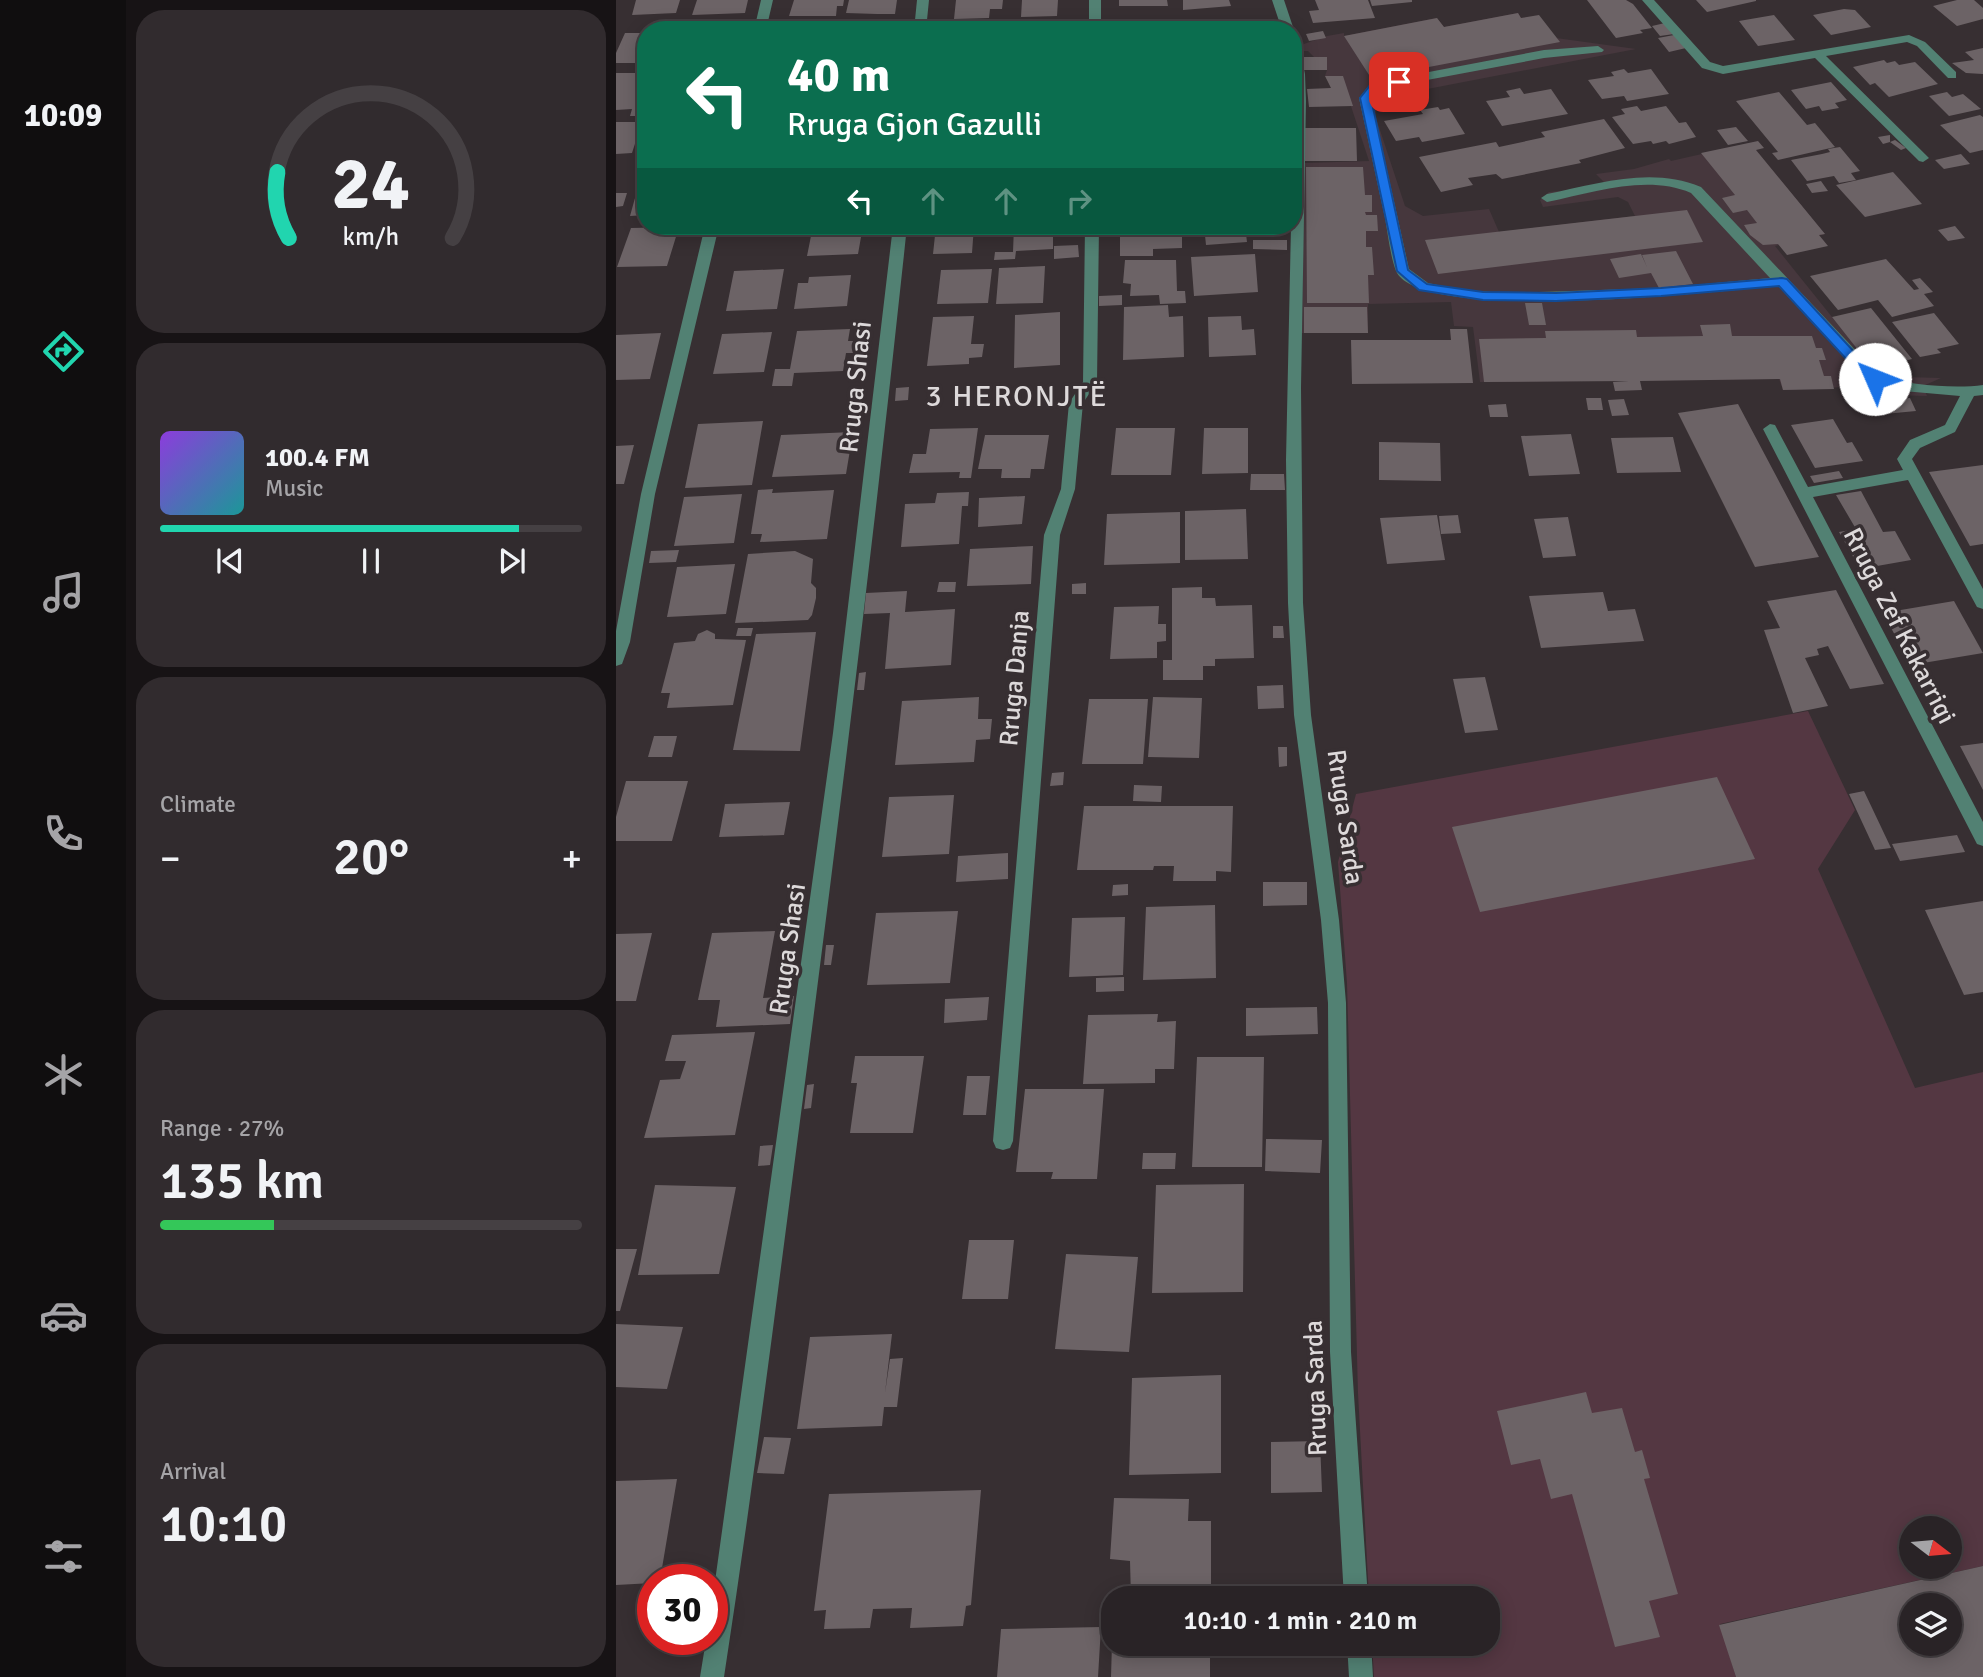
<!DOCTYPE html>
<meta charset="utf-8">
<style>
:root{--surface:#292326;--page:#312b2e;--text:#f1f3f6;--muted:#a5a4a7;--line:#454043;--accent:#21d5af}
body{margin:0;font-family:Signika,sans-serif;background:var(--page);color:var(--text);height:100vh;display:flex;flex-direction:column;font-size:26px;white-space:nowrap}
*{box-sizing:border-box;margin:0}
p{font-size:23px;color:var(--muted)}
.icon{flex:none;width:38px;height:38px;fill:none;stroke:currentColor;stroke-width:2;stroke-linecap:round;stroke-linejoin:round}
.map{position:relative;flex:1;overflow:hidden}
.details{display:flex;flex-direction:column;gap:10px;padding:10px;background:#171315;width:490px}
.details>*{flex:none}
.hud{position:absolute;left:21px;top:21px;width:665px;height:214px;border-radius:28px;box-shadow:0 4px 18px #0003,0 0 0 2px var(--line);background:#0b6e4f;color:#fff;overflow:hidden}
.needle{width:46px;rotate:106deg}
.tools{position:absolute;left:1283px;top:1516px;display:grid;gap:14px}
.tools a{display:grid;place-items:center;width:63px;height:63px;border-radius:50%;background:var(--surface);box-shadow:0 4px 18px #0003,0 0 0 2px var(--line);font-size:35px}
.speed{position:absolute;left:21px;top:1564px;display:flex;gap:14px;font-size:35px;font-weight:700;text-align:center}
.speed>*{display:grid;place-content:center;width:91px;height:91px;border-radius:50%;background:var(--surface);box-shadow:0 4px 18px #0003,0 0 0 2px var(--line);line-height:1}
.speed .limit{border:10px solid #d22;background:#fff;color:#111}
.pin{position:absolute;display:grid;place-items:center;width:60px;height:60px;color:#fff;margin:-30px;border-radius:14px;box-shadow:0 4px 10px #0006}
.me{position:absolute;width:77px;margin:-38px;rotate:314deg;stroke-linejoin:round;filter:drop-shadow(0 0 5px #0008)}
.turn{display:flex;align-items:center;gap:24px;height:147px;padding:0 35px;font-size:32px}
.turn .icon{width:91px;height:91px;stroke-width:2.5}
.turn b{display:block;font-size:49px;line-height:60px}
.lanes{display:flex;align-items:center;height:66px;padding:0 35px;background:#0003;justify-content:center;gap:35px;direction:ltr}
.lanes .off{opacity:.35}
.big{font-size:52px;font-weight:600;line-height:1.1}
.details .tile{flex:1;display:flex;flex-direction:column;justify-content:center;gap:10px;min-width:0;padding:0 24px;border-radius:28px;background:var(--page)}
.details .dial{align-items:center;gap:0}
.dial svg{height:182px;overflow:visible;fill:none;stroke:var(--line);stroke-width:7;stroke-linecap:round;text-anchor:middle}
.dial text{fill:var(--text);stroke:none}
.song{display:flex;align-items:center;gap:21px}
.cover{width:84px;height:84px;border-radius:10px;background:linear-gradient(135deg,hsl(270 70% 55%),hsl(180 70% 35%))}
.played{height:7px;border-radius:4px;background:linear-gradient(90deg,var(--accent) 85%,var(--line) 85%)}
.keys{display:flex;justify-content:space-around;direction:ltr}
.heat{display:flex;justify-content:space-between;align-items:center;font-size:38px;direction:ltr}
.charge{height:10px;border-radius:5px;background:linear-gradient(90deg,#34c759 27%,var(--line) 0)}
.trip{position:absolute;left:485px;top:1586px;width:399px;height:70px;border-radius:28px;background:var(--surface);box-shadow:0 4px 18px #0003,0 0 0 2px var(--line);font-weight:600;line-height:70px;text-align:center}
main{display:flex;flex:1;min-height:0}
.menu{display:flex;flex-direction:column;width:126px;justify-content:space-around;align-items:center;background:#100e0f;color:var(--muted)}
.menu .icon{width:49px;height:49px}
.menu .active{color:var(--accent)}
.menu b{font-size:32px;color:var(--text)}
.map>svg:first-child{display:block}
.built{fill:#46373d}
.green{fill:#543742;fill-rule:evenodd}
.building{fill:#6c6366;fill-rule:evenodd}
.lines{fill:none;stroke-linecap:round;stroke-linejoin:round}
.minor{fill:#528173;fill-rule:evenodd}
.route{fill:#1a73e8;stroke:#114b97;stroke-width:2}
.labels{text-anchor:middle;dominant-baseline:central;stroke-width:7;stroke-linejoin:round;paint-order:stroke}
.street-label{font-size:26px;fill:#ddd9da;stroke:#372f32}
.quarter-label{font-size:30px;letter-spacing:2px;fill:#ddd9da;stroke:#372f32}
</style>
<main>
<nav class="menu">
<b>10:09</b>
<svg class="icon active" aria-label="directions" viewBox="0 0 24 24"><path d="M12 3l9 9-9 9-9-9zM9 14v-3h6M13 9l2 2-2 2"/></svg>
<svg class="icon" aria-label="music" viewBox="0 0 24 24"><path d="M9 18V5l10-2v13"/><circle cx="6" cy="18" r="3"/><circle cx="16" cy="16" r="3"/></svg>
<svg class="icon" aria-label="phone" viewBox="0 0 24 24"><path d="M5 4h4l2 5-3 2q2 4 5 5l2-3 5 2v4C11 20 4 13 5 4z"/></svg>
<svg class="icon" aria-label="climate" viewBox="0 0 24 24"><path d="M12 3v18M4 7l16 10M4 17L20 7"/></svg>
<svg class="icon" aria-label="car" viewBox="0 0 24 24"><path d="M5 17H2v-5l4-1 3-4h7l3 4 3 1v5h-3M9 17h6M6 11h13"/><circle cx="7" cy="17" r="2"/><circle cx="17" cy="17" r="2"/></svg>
<svg class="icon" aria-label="filters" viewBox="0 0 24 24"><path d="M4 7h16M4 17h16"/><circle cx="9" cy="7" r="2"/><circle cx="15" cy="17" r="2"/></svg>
</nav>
<section class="details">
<div class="tile dial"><svg viewBox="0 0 100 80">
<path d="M14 69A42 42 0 1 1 86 69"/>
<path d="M14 69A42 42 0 0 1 9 40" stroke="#21d5af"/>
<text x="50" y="56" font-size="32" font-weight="700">24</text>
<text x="50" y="72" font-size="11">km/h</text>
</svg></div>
<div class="tile">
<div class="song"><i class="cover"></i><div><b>100.4 FM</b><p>Music</p></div></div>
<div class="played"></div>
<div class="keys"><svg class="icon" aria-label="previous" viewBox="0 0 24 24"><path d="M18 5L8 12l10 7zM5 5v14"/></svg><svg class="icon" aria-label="pause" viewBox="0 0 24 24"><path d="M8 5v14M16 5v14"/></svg><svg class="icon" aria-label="next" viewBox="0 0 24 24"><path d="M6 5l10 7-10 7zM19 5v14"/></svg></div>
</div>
<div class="tile"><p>Climate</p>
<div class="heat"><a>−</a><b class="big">20°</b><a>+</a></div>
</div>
<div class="tile"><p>Range · 27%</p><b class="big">135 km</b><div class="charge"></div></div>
<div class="tile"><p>Arrival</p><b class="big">10:10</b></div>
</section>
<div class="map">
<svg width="1367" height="1677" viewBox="0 0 1367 1677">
<rect width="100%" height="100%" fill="#372f32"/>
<!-- built -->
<path class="built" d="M902 13 905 18 940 38 1020 49 770 97 762 103 759 115 789 206 807 216 873 209 883 232 1019 216 1012 202 1002 197 927 207 924 200 933 192 992 186 980 174 1018 169 1053 159 1055 161 1134 143 1209 234 1159 246 1257 368 1288 377 1325 378 1307 386 1311 396 1274 395 1250 386 1167 390 1163 379 864 382 857 327 838 326 835 302 752 304V333H686L688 163 753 161 729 88 709 76 711 70 692 51H685V45L711 36 728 33V36L821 18 828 27Z"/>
<!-- green -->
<path class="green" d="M1192 711 1239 810 1202 869 1299 1088 1367 1072V1566L1104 1624 1120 1677H758L756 1643H872V1598H753L742 1393 731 983 722 862 740 794ZM1295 1528H1334V1566H1295Z"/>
<!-- building -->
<path class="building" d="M20 0H64L60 13 16 15Z
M81 0H132L129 13 76 15Z
M178 0H228L227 6H221L220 16H173Z
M233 0H281L279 14H261L230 13Z
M340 0H387L386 9H374L373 18 338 19Z
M406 0H442L441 16 405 17Z
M503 0H551L552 6H503Z
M567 0H613L615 6 567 10Z
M699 0H752L759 18 697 23 693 11 703 10Z
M754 0H796V2L756 6Z
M971 0H1010L1017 4 1036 28 1024 30 1027 33 1000 38Z
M1080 0H1140V1L1091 12Z
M1341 0H1358L1367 8V19L1341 26 1317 6Z
M1228 9 1239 10 1255 27 1215 35 1197 15Z
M902 13 905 18 923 15 944 42 755 78 728 36 821 18 828 27Z
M1158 15 1179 40 1142 46 1123 21Z
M615 20V30H569V22Z
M246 21 245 29H230L232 22Z
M65 22H87L84 30H62Z
M1049 23 1058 34 1044 36 1036 26Z
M344 24 387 26V30H339Z
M506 24H543L544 30H506Z
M447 26V30H406V27Z
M707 31 710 38 693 41 690 34Z
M9 33H30V63H0V53Z
M1058 35 1070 48 1053 52 1042 38Z
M1367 48V74L1350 73 1336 63 1358 60 1349 52Z
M685 57H711V70H685Z
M1268 60 1271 63 1279 61 1283 65 1299 62 1322 84 1273 97 1259 83 1254 85 1237 67Z
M1008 69 1012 73 1035 69 1053 94 1011 101 1008 96 986 99 972 80 998 76 995 72Z
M0 73H30V116H14L16 109 0 110Z
M709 76H727L737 106 693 107 691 89 715 88Z
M1215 82 1231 100 1219 103 1223 108 1206 111 1203 106 1190 109 1175 90Z
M904 88 908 94 935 89 952 114 886 126 870 101 894 97 890 91Z
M1163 92 1191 125 1199 123 1219 147 1162 160 1156 153 1162 152 1120 101Z
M1331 92 1336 97 1347 94 1365 109 1333 116 1313 96Z
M1021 106 1025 111 1050 106 1063 123 1070 122 1080 137 1053 144 1050 141 1037 144 1035 141 1017 144 996 117 1009 114 1005 109Z
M822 107 824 110 833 108 849 134 806 142 803 137 780 141 768 121 807 114 804 110Z
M1364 115 1367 117V150L1354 153 1324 125Z
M988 119 1009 148 963 160 965 163 886 179 880 174 852 178 857 185 825 192 803 157 880 142 883 147 929 137 925 132Z
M0 122H26L16 153 0 154Z
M1120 127 1132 141 1112 145 1101 130Z
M689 128H740L741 161H689Z
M1274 135V142L1279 140 1290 148 1285 150 1274 142 1267 144 1262 137Z
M1142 141 1148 148 1140 150 1209 234 1203 235 1212 246 1171 255 1162 244 1147 245 1134 235 1128 225 1141 223 1131 210 1117 213 1106 198 1119 195 1085 153Z
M1224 147 1244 171 1235 173 1240 180 1223 183 1218 176 1191 181 1175 160 1206 154 1214 152 1212 149Z
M1345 154 1354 164 1328 169 1319 160Z
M690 167H747L749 195H756V212H749L750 215H761L762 231H750V247H756L758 275H752L753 303H691Z
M1277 172 1306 204 1249 217 1220 185Z
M24 180H30V215L14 216Z
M1205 181 1212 191 1196 193 1190 184Z
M0 193H11L7 206 0 207Z
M1071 210 1087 242 822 274 809 240Z
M197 226H247L242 254 191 256Z
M320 226H358L356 253 317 254Z
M398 226H437V249L400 251 399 259 378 260 379 252H397Z
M504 226H566V248L537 249V256H504Z
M588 226H629L631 242 590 245Z
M1339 226 1349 238 1332 241 1322 230Z
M63 227 51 266 1 267 15 228Z
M637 240H671V250L637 249Z
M462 245 463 257 438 259V246Z
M1060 251 1077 284 1043 288 1035 273 1003 278 994 259 1025 254 1031 267 1026 255Z
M639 254 642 292 578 296 575 257Z
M1270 259 1298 290 1303 289 1296 280 1304 278 1317 292 1308 294 1318 306 1276 317 1262 300 1222 310 1194 276Z
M509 260H560L561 291H569L570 303 544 304 543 295 514 296 515 284 507 283Z
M429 266 427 303 380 304 383 268Z
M168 269 161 309 110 311 118 271Z
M376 269 372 303 321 304 325 270Z
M235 275 231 306 178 309 182 283H192L193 277Z
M506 295V305L483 306V296Z
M909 303H926L930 325H913Z
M552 305 553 317 567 316 568 357 507 360 508 307Z
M688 307H751L752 333H688Z
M1255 308 1296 359 1257 369 1216 317Z
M444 312V365L398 368 399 315Z
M1318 313 1343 344 1321 349 1325 353 1304 357 1276 322Z
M358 316 355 344H368L366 357 353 358V364L311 366 317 317Z
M625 316 626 330 638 329 640 355 593 357 592 317Z
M1114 324 1116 336H1196L1200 348H1206L1210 360H1203L1208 376H1215L1218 389 1167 390 1164 379 1024 381 1026 390 999 391 997 382 1013 381 868 382 863 339 930 338 929 331 1020 330 1021 337 1087 336 1084 325Z
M234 329 232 341H239L237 353H230L227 371 178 373 176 386H156L159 369H174L181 331Z
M834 329H851L857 383 736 384 735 340H835Z
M156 332 148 372 97 374 106 334Z
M45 333 34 379 0 380V335Z
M293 387 292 400 279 401 280 388Z
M1267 394 1269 400 1294 398 1300 411 1258 415 1249 395Z
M970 398H985L987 410H972Z
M1008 399 1013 415 996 416 992 400Z
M890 404 892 417H874L872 405Z
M1122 404 1203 557 1139 567 1062 413Z
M1217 419 1231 443 1236 442 1247 461 1199 468 1175 425Z
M147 421 136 485 69 488 82 424Z
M362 428 355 478H343L344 472 293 473 297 454H310L314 429Z
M500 428H559L555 475H495Z
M588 428H632V473L586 474Z
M237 432 230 474 156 477 165 435Z
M955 434 964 474 913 476 905 436Z
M369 435H433L428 469H415L414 478H385L386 469H362Z
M1057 437 1065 472 1001 473 995 438Z
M763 442 824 443 825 481 763 480Z
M18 445 8 484H0V446Z
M1367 465V544L1354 546 1313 472Z
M1223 471 1227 478 1198 483 1194 476Z
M635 474H668L669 490H634Z
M157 489 156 493 218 490 211 539 144 542 146 534H135L142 490Z
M1245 491 1267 532 1279 531 1295 560 1244 569 1223 532 1240 529 1220 495Z
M353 492 352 506H346L343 544 285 547 289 504 319 503 321 493Z
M126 494 118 543 58 546 68 497Z
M409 496 406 524 362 527 363 498Z
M630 509 632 559 569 560V511Z
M564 512V563L488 565 491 514Z
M821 515 829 560 771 564 764 518Z
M842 515 845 533 825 534 823 516Z
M952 517 960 556 927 558 918 519Z
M417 546 415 584 351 586 354 549Z
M63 550 60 562 33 563 35 551Z
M179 551 197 559 195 583 200 588V598L196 615 192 620 119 623 132 554Z
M119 564 110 614 51 617 61 567Z
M323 582H340L339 592H321Z
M470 583V594H456V584Z
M586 587V598H599L600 606 636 605 638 658 599 659V666H587V680H547V660H556V588Z
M1220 590 1268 684 1234 689 1212 646 1201 649 1203 655 1189 658 1212 706 1177 713 1148 630 1164 628 1151 601Z
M291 591 289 612 339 609 335 665 269 669 274 613 248 614 250 593Z
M987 592 992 611 1019 609 1028 641 925 648 913 596Z
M1338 601 1367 653 1295 665 1267 613Z
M543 606 542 624H550V641L541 642V658L494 659 498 607Z
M657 626H667L668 638H657Z
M122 628H137L135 636H120Z
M91 630 99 634V639L130 640 117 705 51 708 54 693H45L58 643 79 641 82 634Z
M200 632 184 751 117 750 140 634Z
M250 672 248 690H241L243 673Z
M869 677 882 730 849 733 837 679Z
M667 685 668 708 642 709 641 686Z
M363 697 362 719H376L374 739 360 740 358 762 279 765 286 701Z
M537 697 586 698 583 758 532 757Z
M473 699H532L527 764H466Z
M38 736H61L56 757H32Z
M1367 743V790L1344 746Z
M662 747H671V766L663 767Z
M448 772 447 785 434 786 436 773Z
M1101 777 1139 859 864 912 836 827Z
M10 781H72L56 841H0V817Z
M518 785 546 786 545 802 517 801Z
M1248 791 1275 848 1259 850 1233 794Z
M338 795 333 854 266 857 273 797Z
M174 802 168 835 103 837 109 804Z
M468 806H617L615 872 600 871V881H557L558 866H538L537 870H461Z
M1341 835 1349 852 1284 861 1276 844Z
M392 853V879L340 882 342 856Z
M647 882H691V905L647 906Z
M512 884V895L496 896 497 885Z
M1367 901V992L1348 995 1309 910Z
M599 905 600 978 527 980 530 907Z
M342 911 334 983 251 985 260 913Z
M509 917 507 975 453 977 456 918Z
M159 931 147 998 178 996 174 1024 100 1027 104 1000H82L96 933Z
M36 933 20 1001H0V934Z
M210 945H218L215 965H208Z
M508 977V991L480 992V978Z
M373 997 371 1020 328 1023 329 999Z
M701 1007 702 1034 630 1036V1008Z
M542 1014 541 1022 560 1021 558 1069H539V1083L467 1084 472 1015Z
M139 1032 119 1135 28 1138 44 1080 64 1079 70 1061H49L56 1035Z
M239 1056H308L297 1133H234L241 1083H235Z
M581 1057H648L646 1167H576Z
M351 1076H374L370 1115H347Z
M198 1084 195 1108 188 1109 191 1085Z
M409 1089H488L481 1179H435L437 1172H400Z
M650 1139 706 1140 704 1173 649 1171Z
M157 1145 154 1165 142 1166 144 1146Z
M527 1153H560L559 1169H526Z
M628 1184 627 1292 536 1293 540 1185Z
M39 1185 120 1187 103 1274 22 1275Z
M353 1240H398L392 1299H346Z
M0 1249H21L4 1311H0Z
M450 1254 522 1257 513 1352 439 1349Z
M0 1324 67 1327 51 1389 0 1387Z
M276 1334 269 1393 274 1359 287 1358 281 1407H268L266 1426 181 1429 194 1337Z
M605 1375V1473L513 1475 516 1378Z
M970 1392 976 1413 1006 1408 1019 1452 1026 1450 1034 1478 1028 1479 1062 1594 1033 1601 1044 1637 999 1647 956 1494 935 1499 924 1459 895 1465 881 1411Z
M148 1437 175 1438 168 1474 141 1473Z
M704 1441 706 1492 655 1493V1442Z
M61 1479 44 1580H37V1583L0 1585V1481Z
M365 1490 355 1605 350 1606 347 1626 294 1628 296 1608 257 1609 254 1628 208 1629 210 1610 198 1611 213 1494Z
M498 1498 573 1499 572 1521H595V1598H515L514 1561 494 1559Z
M1367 1566V1677H1120L1103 1625ZM1295 1605H1334V1643H1295Z
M485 1627 482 1677H381L385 1629Z
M496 1643H594V1677H495Z"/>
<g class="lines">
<!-- minor -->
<path class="minor" d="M145 0H157L150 30H138Z
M301 0H313L310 30H298Z
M473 0H485V30H473Z
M656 0H668L678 30 677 31 666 30Z
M1026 0H1038L1094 62 1107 66 1293 35 1309 42 1340 72V78H1332L1301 46 1291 42 1210 56 1313 158 1307 162 1303 161 1199 58 1107 74 1086 68Z
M677 42 683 45 689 74 690 101 685 388 687 603 695 715 723 920 730 1003 735 1352 752 1598H728L714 1352 712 1003 705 920 678 715 672 603 670 460 675 226H677Z
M982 46 988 50 986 52 928 58 763 89 755 98 793 269 812 283 846 290 889 293 1045 288 1154 278 1075 193C1030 174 977 193 931 202L925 198 931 194C981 184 1035 166 1085 187L1264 376C1291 385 1339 389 1367 385V395L1358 396 1339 432 1304 448 1296 459 1367 589V609L1361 607 1292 480 1197 497 1367 822V846L1361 844 1147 429 1154 424 1159 425 1192 487 1287 470 1281 459 1294 440 1329 425 1344 396 1276 390 1254 382 1162 286C1104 291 804 325 780 271 774 255 772 234 769 218 760 178 752 138 743 98L755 83 928 50Z
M89 226H103L39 494 14 642 6 664 0 666V631L25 494Z
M277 226H291C258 540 219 854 178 1167 156 1337 134 1508 108 1677H84L90 1640H96V1603L217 733Z
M469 226H483L481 382 467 403 459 489 444 535 397 1141 394 1148 387 1150 380 1148 377 1141 428 535 445 489 453 403 467 382Z
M731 1643H755L757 1677H733Z"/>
</g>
<!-- route -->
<path class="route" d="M783 78 789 82 787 84 763 89 755 98 792 270 811 284 867 292 940 293 1045 288 1166 278 1171 279 1253 368 1264 376V382H1255L1244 374 1163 286 1045 296 940 301 867 300 803 290 781 271 744 98 755 84Z"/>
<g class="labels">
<!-- street labels -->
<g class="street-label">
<text transform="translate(240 387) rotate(-84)">Rruga Shasi</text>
<text transform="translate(1283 626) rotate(63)">Rruga Zef Kakarriqi</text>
<text transform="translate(399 678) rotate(-85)">Rruga Danja</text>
<text transform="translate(729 817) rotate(82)">Rruga Sarda</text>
<text transform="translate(172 949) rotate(-82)">Rruga Shasi</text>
<text transform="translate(700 1388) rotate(-92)">Rruga Sarda</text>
</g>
<!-- quarter labels -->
<g class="quarter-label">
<text x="401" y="396">3 HERONJTË</text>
</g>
</g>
</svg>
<div class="tools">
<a><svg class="needle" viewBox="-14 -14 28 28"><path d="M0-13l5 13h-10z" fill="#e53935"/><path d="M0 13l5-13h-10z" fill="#a5a4a7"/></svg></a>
<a><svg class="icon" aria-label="layers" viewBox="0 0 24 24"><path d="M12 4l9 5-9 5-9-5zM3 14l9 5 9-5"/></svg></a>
</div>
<div class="speed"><div class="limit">30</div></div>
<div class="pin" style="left:783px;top:82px;background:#d93025"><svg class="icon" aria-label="arrive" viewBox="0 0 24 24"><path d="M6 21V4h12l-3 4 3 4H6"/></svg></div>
<svg class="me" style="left:1259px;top:379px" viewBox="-20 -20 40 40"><circle r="19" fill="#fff"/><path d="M0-13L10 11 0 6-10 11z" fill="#1a73e8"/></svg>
<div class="trip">10:10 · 1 min · 210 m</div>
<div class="hud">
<div class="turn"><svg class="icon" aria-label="left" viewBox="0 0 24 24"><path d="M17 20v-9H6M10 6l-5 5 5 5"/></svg><div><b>40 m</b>Rruga Gjon Gazulli</div></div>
<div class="lanes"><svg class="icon" aria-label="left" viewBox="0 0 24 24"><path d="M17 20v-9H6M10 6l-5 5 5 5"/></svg><svg class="icon off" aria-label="ahead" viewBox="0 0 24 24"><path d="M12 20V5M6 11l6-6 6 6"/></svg><svg class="icon off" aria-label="ahead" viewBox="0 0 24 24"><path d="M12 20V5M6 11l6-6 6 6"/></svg><svg class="icon off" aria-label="right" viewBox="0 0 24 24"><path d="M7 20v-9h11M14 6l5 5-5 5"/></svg></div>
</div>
</div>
</main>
